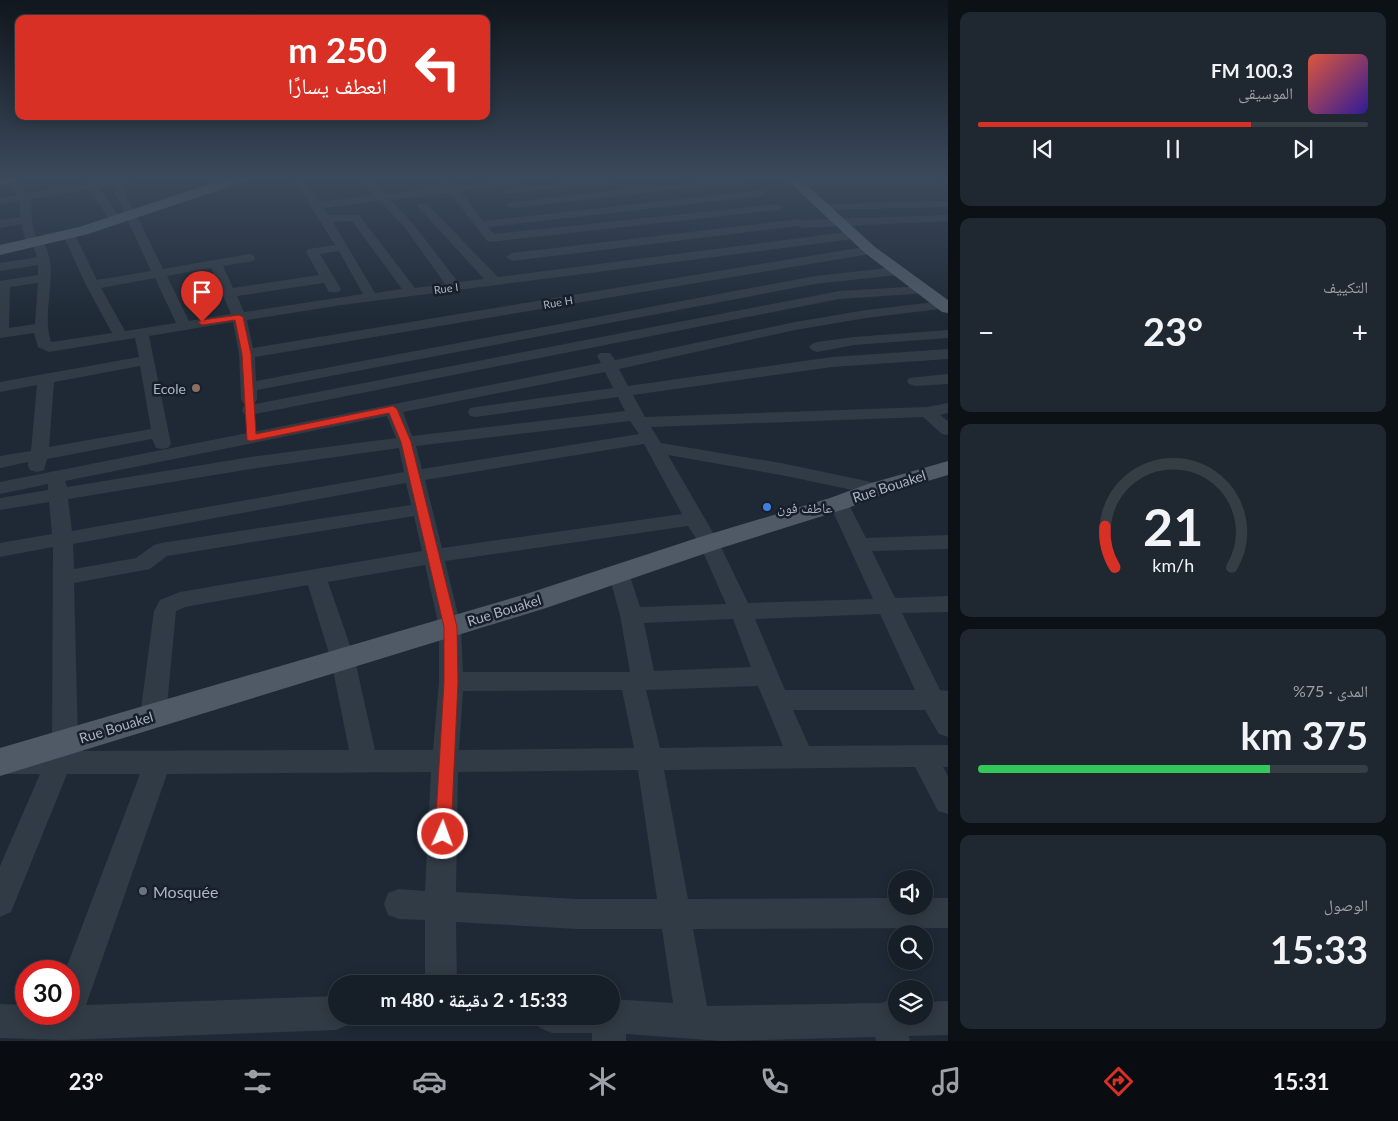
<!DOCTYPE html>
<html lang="ar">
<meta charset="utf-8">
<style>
:root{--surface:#161f28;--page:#1f2730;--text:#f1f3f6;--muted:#9ea2a8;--line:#353d45;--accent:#d93025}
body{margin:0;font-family:Lato,"Noto Naskh Arabic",sans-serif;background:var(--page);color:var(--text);direction:rtl;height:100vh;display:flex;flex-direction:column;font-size:19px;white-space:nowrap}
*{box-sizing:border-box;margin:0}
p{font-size:16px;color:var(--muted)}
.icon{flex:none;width:28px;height:28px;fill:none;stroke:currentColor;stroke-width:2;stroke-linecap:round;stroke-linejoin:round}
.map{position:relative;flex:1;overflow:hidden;direction:ltr}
.drawer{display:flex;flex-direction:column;gap:12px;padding:12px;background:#0c1116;width:450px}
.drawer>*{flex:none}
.hud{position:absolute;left:15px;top:15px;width:475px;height:105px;border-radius:10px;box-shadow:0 2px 12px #0003,0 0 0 1px var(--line);direction:rtl;background:#d93025;color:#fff;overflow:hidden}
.controls{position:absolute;left:888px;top:870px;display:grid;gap:10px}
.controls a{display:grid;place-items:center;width:45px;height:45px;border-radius:50%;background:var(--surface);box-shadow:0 2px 12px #0003,0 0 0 1px var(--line);font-size:25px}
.speed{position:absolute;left:15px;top:960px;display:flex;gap:10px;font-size:25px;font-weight:700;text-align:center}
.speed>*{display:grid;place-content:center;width:65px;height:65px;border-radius:50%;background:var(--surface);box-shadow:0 2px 12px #0003,0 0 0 1px var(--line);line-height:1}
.speed .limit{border:8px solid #d22;background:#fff;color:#111}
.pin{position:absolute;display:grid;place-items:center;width:42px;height:42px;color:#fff;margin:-51px -21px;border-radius:50% 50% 50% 0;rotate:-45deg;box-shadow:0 0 5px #0007}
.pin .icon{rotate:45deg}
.me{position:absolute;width:55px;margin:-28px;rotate:2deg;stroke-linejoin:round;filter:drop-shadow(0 0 4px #0008)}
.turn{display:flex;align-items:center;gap:18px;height:105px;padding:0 20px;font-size:22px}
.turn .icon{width:65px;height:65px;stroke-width:2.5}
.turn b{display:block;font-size:35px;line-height:42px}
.big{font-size:38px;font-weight:700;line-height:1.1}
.drawer .card{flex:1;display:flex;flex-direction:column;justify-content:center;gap:8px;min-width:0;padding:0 18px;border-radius:10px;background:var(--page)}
.drawer .dial{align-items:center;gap:0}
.dial svg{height:130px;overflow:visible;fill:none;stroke:var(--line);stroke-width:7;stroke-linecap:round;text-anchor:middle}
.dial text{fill:var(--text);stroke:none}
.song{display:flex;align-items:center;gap:15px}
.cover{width:60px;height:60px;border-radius:8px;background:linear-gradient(135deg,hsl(10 70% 55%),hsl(250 70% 35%))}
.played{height:5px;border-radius:2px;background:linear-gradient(90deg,var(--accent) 70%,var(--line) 70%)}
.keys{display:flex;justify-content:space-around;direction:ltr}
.heat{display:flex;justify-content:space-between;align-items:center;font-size:28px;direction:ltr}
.charge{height:8px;border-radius:4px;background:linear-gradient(90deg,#34c759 75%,var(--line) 0)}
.trip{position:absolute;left:328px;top:975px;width:292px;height:50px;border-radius:25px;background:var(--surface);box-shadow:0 2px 12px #0003,0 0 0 1px var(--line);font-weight:700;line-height:50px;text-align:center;direction:rtl}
.menu{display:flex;height:80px;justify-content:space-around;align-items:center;background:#090c10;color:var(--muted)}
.menu .icon{width:35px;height:35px}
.menu .current{color:var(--accent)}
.menu b{font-size:22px;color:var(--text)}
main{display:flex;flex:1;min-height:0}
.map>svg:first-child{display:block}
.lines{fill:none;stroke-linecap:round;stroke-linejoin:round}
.minor{fill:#313b45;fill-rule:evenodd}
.major{fill:#4f5a66;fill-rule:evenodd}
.highway{fill:#6c5f4e;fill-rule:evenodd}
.route{fill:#d93025;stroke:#8d1f18}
.education-dot{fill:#8d6e63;stroke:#17202a;stroke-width:2}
.shop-dot{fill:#3f7fe0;stroke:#17202a;stroke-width:2}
.worship-dot{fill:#6b7280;stroke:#17202a;stroke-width:2}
.labels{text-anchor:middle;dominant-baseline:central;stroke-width:5;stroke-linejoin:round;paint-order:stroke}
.far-street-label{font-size:11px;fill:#abb5c3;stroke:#17202a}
.poi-label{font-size:14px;fill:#abb5c3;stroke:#17202a;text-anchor:end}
.street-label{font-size:14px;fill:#abb5c3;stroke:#17202a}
.near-poi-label{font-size:16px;fill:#abb5c3;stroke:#17202a;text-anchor:start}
</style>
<main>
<section class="drawer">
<div class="card">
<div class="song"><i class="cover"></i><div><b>100.3 FM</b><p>الموسيقى</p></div></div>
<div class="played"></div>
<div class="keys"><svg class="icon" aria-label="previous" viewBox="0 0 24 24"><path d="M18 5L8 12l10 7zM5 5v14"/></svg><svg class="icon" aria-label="pause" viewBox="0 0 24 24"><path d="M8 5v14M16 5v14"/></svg><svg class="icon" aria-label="next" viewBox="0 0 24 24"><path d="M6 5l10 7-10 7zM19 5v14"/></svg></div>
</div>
<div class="card"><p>التكييف</p>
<div class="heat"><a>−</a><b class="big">23°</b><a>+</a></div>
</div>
<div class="card dial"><svg viewBox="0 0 100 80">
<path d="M14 69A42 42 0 1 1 86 69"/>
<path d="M14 69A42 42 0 0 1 8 44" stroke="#d93025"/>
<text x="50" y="56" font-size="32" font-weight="700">21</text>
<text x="50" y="72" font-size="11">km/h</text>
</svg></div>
<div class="card"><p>المدى · 75%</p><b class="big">375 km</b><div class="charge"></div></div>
<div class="card"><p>الوصول</p><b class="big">15:33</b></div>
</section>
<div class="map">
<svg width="948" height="1041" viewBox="0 0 948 1041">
<rect width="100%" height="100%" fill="#1e2935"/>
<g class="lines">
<!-- minor -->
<path class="minor" d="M5 178H15L28 193 86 184 82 178H92L95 182 121 178H145L144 180 121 184 163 269 249 254 253 255 255 258 253 261 223 266 233 288 319 275 306 252 308 249 335 245 298 186 283 178C306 178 307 184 319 202L374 195 359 178H370L385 194 445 187 440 181 444 178 449 179 455 186 513 178H531L530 180 510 185 460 191 483 221 761 190 766 193 761 196 488 227 494 234 777 204 783 207 777 210 491 242 487 241 450 193 391 200 414 225 458 282 484 279 419 208 417 206 419 204H427L498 277 854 231 860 235 854 239 342 305 247 320 253 348 870 246 876 250 870 254 792 267 255 357 256 381 815 276 897 267 904 271 897 275 815 284 257 390V399L255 403H243L241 399 239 354 233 322 149 336 171 444 168 448 162 449 156 448 152 439 47 459 44 470 37 472 30 470 28 466V462L0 468V456L31 451 37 385 0 392V382L139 357 135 338 49 352 38 347 34 333 0 338V281L38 275V265L0 271V263L37 257 32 243 33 241H26L21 224 0 228V220L20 217V201L0 204V198L17 195ZM112 186 151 271 97 280 75 235 69 231 65 232 63 235 86 285 112 333 51 342C40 309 62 271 42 240H35L36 238 32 220 31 199 89 190 108 217 112 218 118 215 99 188ZM380 201 406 229 445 284 415 288 359 215H328L324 208ZM352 221 402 289 375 293 333 222ZM339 251 363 294 244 312 237 296 324 283 329 292H339L341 289 320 254ZM211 268 231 314 189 321 167 276ZM155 278 176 323 125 331 101 288ZM38 283 35 324 9 328 10 287ZM140 366 151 429 49 447 54 382Z
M595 178H628L623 181 508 194 503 191 508 188Z
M726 178 750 179 745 182 512 208 506 205 512 202Z
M948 178V182L797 185 792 182 797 179Z
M948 201V207L824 210 818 207 824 204Z
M948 215V221L803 228 798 226 512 261 506 257 512 253 799 219 804 220Z
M923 286 930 290 928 293 839 299 250 415 244 414 242 410 244 406 250 405 839 291Z
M944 301 948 302V308L866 318 795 330 619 369 628 386 832 357 948 349V359L832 367 633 395 645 417 927 407 948 403V413L940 415 948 421V435L942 434 923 417 651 427 661 443 781 463 876 483 883 485 886 489 883 493 876 495 781 475 668 455 719 543 748 603 873 599 829 503 832 499 839 497 846 499 866 538 948 535V549L872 551 895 598 948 596V612L902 613 940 690 948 691V737L939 734 925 710H793L809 746 948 745V767H943L948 776V814L938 811 915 767 664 770 688 899 896 898V906H924V898H948V928L693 929 707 1006 882 1003 886 1001 896 1002V1016H924V1002L948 1001V1035L909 1036 910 1041H876L875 1037 721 1041 626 1034V1041H592V1033H552L540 1028 535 1016H611V999L673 1003 662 929H577L456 922 457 984H425V920L399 919 388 915 384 904 388 893 399 889 425 891 431 772 167 774 86 1005 336 996V1016H352L348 1025 336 1030 63 1040 0 1038V1004L26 1005V1014H69V971H65L140 774H67L11 912 0 917V866L40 774H0V752L58 751 52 743 53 547 0 557V543L52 534 49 502 0 510V498L48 490V484L0 494V482L601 363 597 356 600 353H610L615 360 795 322 866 310ZM605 372 613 388 476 407 470 408 468 412 470 416 476 417 618 397 625 411 412 436 403 412ZM387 416 396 438 251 457 67 487 65 481ZM630 421 639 434 422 469 416 446ZM644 444 682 514 442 548 425 480ZM399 448 404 472 72 531 68 499 251 469ZM406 483 411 505 161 543 154 545 136 558 74 569 73 544ZM414 516 422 551 180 592 160 600 154 611 140 716 144 723 153 726 162 723 166 716 176 611 185 607 308 585 331 660 349 750 72 751 78 743 74 583 150 569 167 556ZM688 526 699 543 726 604 640 607 627 567 619 565 611 567 608 572 620 615 630 672H463L461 627 445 561ZM425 565 439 627V682L433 750H375L355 660 328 582ZM880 614 915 690H785L755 619ZM733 619 751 667 654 671 644 623ZM758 686 783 746 660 748 646 690ZM622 690 634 748 459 750 463 691ZM638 770 657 899H577L456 892 458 772Z
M948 330V338L854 345 817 352 812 350 809 347 812 344 817 342 854 337Z
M948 374V384L915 386 909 384 907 381 909 378Z"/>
<!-- major -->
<path class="major" d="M228 178H247L246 181 88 234 0 255V245L79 227Z
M785 178H799L875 247 948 300V313L942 312 865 253Z
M948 461V475L884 494 848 508 718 549 546 608 0 776V748L526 594 700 537 830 498 868 484Z"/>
<!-- highway -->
<path class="highway" d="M0 178H20L18 181 0 185Z"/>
</g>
<!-- sky -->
<linearGradient id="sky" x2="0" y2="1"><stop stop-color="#10171d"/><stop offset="0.55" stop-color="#3b495c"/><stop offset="1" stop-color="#3b495c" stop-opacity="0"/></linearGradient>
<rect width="948" height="324" fill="url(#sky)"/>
<!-- route -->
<path class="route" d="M239 315 243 317 251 354 256 434 393 406 397 409 411 442 457 627 458 682 451 834 449 839 443 842 437 839 435 834 444 682V627L401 442 389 413 251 441 247 440 242 354 235 320 202 325 198 322 202 320Z"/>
<!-- markers -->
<circle class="education-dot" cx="196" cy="388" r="5"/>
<circle class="shop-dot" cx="767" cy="507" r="5"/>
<circle class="worship-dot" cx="143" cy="891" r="5"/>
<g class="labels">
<!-- far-street labels -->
<g class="far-street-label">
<text transform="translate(446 288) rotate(-8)">Rue I</text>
<text transform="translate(558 302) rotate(-10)">Rue H</text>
</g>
<!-- poi labels -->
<g class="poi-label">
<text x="186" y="388">Ecole</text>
<text x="777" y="507" text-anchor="start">عاطف فون</text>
</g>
<!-- street labels -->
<g class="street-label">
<text transform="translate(889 486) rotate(-18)">Rue Bouakel</text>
<text transform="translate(504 610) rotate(-17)">Rue Bouakel</text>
<text transform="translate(116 727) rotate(-17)">Rue Bouakel</text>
</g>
<!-- near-poi labels -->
<g class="near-poi-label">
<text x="153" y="891">Mosquée</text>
</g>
</g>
</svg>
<div class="controls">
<a><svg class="icon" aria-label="sound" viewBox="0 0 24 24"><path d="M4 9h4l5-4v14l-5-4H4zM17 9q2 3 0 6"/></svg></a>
<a><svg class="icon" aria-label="search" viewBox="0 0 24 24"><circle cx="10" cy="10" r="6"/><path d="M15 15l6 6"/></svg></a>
<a><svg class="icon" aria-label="layers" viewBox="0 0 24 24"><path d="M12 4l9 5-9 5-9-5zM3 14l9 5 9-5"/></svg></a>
</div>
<div class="speed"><div class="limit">30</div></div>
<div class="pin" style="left:202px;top:322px;background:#d93025"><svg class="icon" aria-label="arrive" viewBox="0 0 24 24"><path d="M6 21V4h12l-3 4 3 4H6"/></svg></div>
<svg class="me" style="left:443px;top:834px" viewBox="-20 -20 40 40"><circle r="17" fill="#d93025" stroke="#fff" stroke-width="3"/><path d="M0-11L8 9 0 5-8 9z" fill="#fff"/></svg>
<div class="trip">15:33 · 2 دقيقة · 480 m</div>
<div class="hud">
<div class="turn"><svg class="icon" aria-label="left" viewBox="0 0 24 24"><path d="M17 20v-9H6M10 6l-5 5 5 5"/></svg><div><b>250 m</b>انعطف يسارًا</div></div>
</div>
</div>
</main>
<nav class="menu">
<b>15:31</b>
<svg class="icon current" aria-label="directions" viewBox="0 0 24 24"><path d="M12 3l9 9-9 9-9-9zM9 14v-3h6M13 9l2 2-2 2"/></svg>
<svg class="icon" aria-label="music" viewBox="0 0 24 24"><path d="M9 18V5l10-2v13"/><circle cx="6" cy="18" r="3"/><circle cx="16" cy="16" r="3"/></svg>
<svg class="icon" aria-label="phone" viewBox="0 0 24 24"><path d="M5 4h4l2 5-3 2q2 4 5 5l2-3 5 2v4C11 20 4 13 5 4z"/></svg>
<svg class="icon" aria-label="climate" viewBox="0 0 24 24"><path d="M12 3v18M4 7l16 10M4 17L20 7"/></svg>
<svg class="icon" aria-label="car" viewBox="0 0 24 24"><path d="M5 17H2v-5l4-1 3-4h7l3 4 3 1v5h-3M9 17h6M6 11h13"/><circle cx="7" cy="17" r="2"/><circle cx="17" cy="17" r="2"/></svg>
<svg class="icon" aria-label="filters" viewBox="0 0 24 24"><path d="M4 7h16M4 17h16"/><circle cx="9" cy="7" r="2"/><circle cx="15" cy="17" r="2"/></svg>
<b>23°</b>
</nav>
